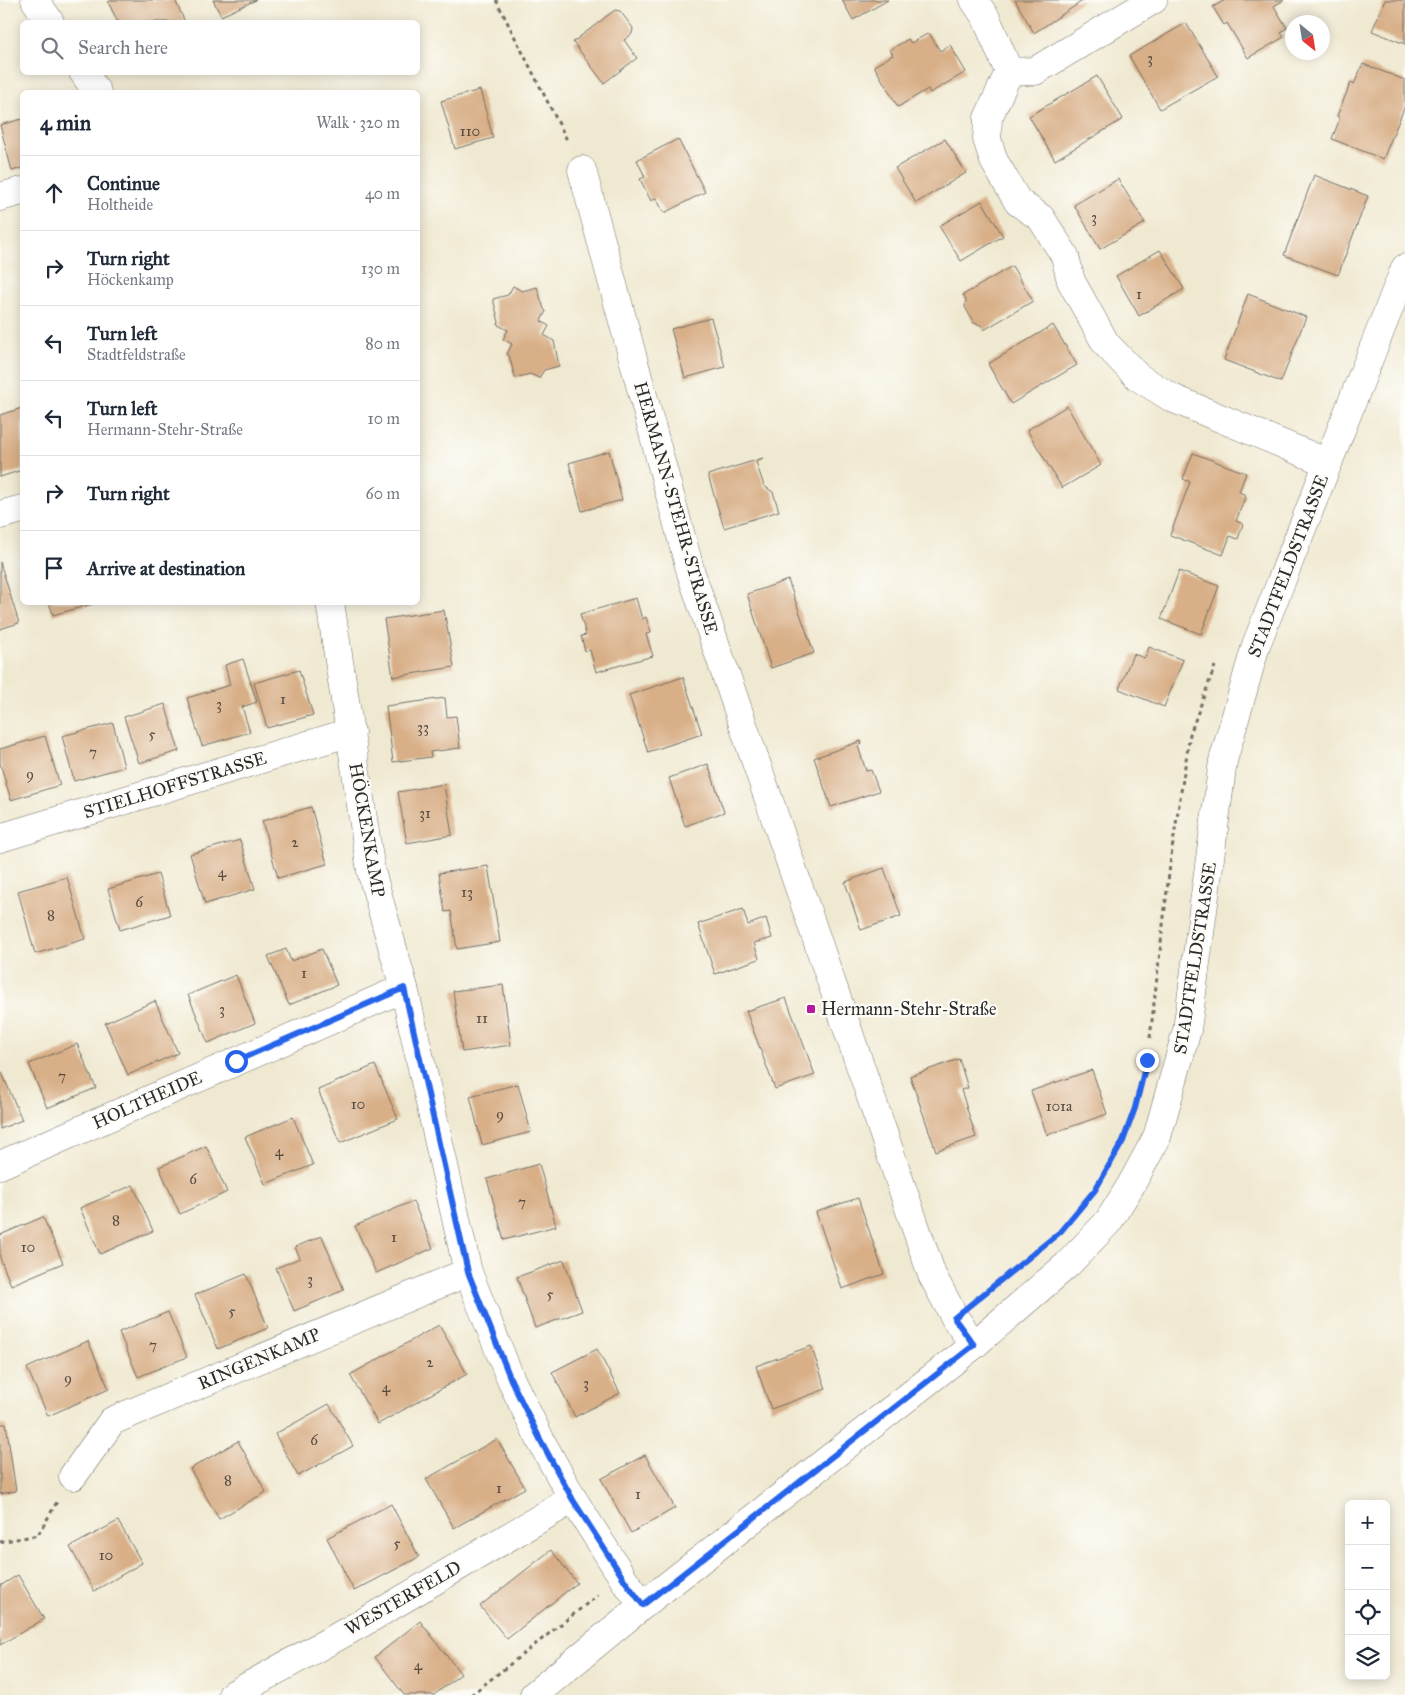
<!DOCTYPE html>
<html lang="en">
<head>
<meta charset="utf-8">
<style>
  :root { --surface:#fff; --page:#f6f6f7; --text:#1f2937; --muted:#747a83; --line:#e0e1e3 }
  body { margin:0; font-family:"IM FELL Great Primer",serif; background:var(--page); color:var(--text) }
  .controls { position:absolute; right:15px; bottom:15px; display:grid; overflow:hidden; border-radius:8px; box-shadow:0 2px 12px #0003 }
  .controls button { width:45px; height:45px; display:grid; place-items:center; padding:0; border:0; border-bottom:1px solid var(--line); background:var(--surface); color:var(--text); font:25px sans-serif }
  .compass { position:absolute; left:1285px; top:15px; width:45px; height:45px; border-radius:50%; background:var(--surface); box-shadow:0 2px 12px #0003; rotate:150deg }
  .stop { position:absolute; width:15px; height:15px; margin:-11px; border:4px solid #2563eb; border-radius:50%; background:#fff }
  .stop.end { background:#2563eb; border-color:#fff; box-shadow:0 1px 5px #0008 }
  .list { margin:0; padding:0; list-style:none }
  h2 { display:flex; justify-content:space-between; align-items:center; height:65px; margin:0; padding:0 20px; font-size:21px }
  h2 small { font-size:16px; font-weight:400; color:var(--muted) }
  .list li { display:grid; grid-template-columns:32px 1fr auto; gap:15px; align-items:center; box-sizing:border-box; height:75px; padding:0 20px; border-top:1px solid var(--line) }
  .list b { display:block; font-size:19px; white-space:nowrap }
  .list p { margin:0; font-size:16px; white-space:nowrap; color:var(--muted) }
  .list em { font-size:16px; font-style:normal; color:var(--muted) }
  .icon { flex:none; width:28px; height:28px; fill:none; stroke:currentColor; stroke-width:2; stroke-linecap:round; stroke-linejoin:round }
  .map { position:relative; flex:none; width:1405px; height:1695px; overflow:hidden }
  .search { position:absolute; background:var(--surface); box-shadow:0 2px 12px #0003; left:20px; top:20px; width:400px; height:55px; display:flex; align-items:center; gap:12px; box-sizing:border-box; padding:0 18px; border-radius:8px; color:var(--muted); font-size:19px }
  .panel { position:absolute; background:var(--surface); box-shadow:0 2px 12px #0003; left:20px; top:90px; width:400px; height:515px; border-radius:8px }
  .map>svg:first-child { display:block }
</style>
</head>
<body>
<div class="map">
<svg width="1405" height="1695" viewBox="0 0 1405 1695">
  <rect width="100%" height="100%" fill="#fdfcf7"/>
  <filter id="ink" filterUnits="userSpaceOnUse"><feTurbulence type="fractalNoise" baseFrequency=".02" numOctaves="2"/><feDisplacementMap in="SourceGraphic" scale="10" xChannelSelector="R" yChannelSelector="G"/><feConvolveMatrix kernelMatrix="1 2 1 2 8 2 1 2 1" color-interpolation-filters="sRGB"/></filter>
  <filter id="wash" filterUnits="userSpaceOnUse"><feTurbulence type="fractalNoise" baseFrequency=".0096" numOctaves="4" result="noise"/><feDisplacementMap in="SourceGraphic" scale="20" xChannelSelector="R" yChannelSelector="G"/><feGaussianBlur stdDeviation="1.12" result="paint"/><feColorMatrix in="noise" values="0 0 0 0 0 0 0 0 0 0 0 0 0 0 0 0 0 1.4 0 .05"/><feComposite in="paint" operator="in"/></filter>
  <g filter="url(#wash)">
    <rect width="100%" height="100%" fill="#f0e9d1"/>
    <g id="blocks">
      <g fill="#d8af87">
        <path d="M113 0H175L185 22H118L108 2Z"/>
        <path d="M213 0H256L221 16Z"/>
        <path d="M842 0H888L853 20Z"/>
        <path d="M1015 0H1084L1034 33Z"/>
        <path d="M1225 0H1284L1274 6 1287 28 1281 32 1284 37 1248 58 1227 23 1224 25 1213 7Z"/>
        <path d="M1385 0H1405V44L1372 31Z"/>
        <path d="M615 10 620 11 633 28 632 34 624 40 637 58 604 83 573 42Z"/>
        <path d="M1186 23 1218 76 1160 109 1129 56Z"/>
        <path d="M929 33 940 51 950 45 966 72 930 93 928 89 898 107 874 66 893 55 890 50 908 39 911 43Z"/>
        <path d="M1363 64 1405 80V106L1383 159 1332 139 1340 118 1337 116 1351 82 1354 84Z"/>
        <path d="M1097 76 1123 119 1055 160 1029 116Z"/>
        <path d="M480 90 493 138 455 149 441 101Z"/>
        <path d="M22 119V168L12 171 0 125Z"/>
        <path d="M678 139 705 192 664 213 656 198 651 201 640 179 645 177 637 160Z"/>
        <path d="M945 139 966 173 916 203 895 168Z"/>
        <path d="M1314 175 1368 196 1338 275 1284 255Z"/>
        <path d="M1118 179 1145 223 1100 249 1074 205Z"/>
        <path d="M982 201 1003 236 961 261 939 226Z"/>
        <path d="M1160 250 1184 289 1139 316 1116 276Z"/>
        <path d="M1012 266 1033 301 984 330 981 325 974 323 965 307 966 300 963 295Z"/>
        <path d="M513 286 522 291 537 287 544 309 546 311 541 321 549 326 544 335 554 341 559 366 544 370 539 378 530 374 515 378 509 355 507 354 512 344 503 339 508 330 498 325 499 322 493 299 508 295Z"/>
        <path d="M1248 294 1306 317 1281 382 1224 360Z"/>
        <path d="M711 318 725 367 685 378 671 329Z"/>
        <path d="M1053 325 1077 365 1011 404 988 364Z"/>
        <path d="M1067 406 1101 465 1062 488 1027 430Z"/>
        <path d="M22 408V470L0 477V415Z"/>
        <path d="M609 451 622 500 582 511 569 463Z"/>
        <path d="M1193 453 1246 473 1239 492 1246 495 1236 521 1243 524 1238 539 1230 536 1223 555 1170 535 1190 482 1183 479Z"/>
        <path d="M763 458 756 462 764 486 773 492 779 511 724 528 708 475Z"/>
        <path d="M0 562 19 623 0 629Z"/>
        <path d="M1179 571 1219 586 1201 634 1161 619Z"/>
        <path d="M788 580 814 653 771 668 747 594Z"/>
        <path d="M636 598 642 619 646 617 651 633 646 634 653 656 596 672 590 650 585 651 581 636 586 635 580 614Z"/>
        <path d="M49 602H96V603L53 615Z"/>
        <path d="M444 610 454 667 393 677 384 619Z"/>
        <path d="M1149 647 1183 660 1164 707 1119 689 1133 654 1145 658Z"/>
        <path d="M243 659 257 702 242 707 250 732 202 746 187 698 230 685 225 665Z"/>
        <path d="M299 670 313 715 267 728 254 683Z"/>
        <path d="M683 677 702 734 648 752 629 695Z"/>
        <path d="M445 698 447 717 456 716 460 748 430 752 431 757 393 762 386 706Z"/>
        <path d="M165 704 179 751 139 763 124 717Z"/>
        <path d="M113 723 124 767 74 781 62 736Z"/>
        <path d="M45 736 60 785 11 800 0 763V749Z"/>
        <path d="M861 741 862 744 858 746 866 771 871 770 879 791 831 807 814 758Z"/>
        <path d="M708 764 724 812 685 826 669 778Z"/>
        <path d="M444 784 452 835 407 843 398 792Z"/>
        <path d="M311 807 327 864 278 878 262 821Z"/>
        <path d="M240 840 255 889 205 904 190 854Z"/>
        <path d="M488 866 500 942 457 949 451 911 445 912 439 873Z"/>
        <path d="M884 868 901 916 861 930 845 882Z"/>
        <path d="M158 874 170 915 120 930 108 889Z"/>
        <path d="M67 877 85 939 35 954 18 891Z"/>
        <path d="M743 909 748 925 766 918 772 938 754 943 759 959 715 974 698 924Z"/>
        <path d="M286 949 291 961 322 949 337 985 289 1005 268 956Z"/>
        <path d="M236 975 255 1023 208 1043 188 995Z"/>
        <path d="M503 985 511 1045 462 1052 453 991Z"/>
        <path d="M786 998 815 1075 775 1089 746 1011Z"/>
        <path d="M155 1001 178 1053 128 1075 105 1023Z"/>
        <path d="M77 1044 96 1088 47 1108 29 1064Z"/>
        <path d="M959 1059 968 1088 961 1090 976 1137 936 1151 910 1076Z"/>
        <path d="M375 1065 398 1119 340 1143 318 1090Z"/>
        <path d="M1092 1070 1107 1114 1047 1135 1031 1091Z"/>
        <path d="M2 1073 22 1120 0 1129V1074Z"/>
        <path d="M518 1084 531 1132 482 1145 470 1096Z"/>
        <path d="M293 1117 313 1165 265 1184 245 1137Z"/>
        <path d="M206 1146 227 1192 180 1214 159 1167Z"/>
        <path d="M539 1164 556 1226 504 1240 487 1179Z"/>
        <path d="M133 1185 153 1231 100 1254 80 1208Z"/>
        <path d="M858 1198 884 1274 842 1289 816 1212Z"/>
        <path d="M413 1201 433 1248 376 1273 355 1226Z"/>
        <path d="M43 1217 63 1263 11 1285 0 1258V1235Z"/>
        <path d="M322 1236 344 1290 294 1311 276 1268 300 1258 295 1247Z"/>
        <path d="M564 1260 582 1311 535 1328 517 1277Z"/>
        <path d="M246 1274 268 1328 218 1349 195 1295Z"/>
        <path d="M168 1312 187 1357 138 1377 119 1332Z"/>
        <path d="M439 1325 467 1374 378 1424 350 1375Z"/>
        <path d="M88 1341 109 1389 48 1416 27 1368Z"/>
        <path d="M811 1346 826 1389 771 1409 756 1366Z"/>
        <path d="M597 1349 620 1393 575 1417 552 1372Z"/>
        <path d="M329 1404 353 1446 298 1476 275 1434Z"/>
        <path d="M0 1424H6L16 1491 0 1494Z"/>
        <path d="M497 1439 525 1488 454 1528 426 1479Z"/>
        <path d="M238 1441 266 1492 219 1519 190 1469Z"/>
        <path d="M645 1455 675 1508 631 1533 601 1479Z"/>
        <path d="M391 1504 419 1557 354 1591 327 1538Z"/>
        <path d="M118 1521 142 1563 94 1591 70 1547Z"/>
        <path d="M551 1550 577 1583 507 1639 480 1606Z"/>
        <path d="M18 1575 44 1619 0 1645V1586Z"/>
        <path d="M420 1621 461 1674 434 1695H404L375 1657Z"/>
      </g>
    </g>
  </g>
  <g filter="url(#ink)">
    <use href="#blocks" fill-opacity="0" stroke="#706e65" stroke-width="1"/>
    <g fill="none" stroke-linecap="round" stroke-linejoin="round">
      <defs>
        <g id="minor">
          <path d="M35 0 50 22"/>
          <path d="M974 0 986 18 1009 72 988 118 987 139 994 161 1018 202 1041 218 1065 256 1071 281 1106 344 1138 377 1172 398 1328 463"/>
          <path d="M83 72 97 92"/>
          <path d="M1009 72 1035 71 1153 0"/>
          <path d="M582 170 691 573 932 1275 955 1318 974 1345"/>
          <path d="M0 197 22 191"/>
          <path d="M0 515 22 509"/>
          <path d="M330 602 371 871 404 988 468 1272 511 1380 542 1443 573 1499 625 1581 643 1605"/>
          <path d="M0 838 351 732"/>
          <path d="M0 1165 404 988"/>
          <path d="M73 1476 112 1421 468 1272"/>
          <path d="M232 1695 371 1618 573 1499"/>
          <path d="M534 1695 643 1605 974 1345 1067 1265 1108 1222 1131 1185 1157 1137 1187 1030 1223 761 1256 645 1405 268"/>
        </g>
      </defs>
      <use href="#minor" stroke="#706e65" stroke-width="29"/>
      <g stroke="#706e65" stroke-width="3" stroke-dasharray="4 4" stroke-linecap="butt">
        <path d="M496 0 568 142"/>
        <path d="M1150 1038 1171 856 1190 734 1215 666"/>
        <path d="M0 1542 38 1535 57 1502"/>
        <path d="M471 1695 598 1595"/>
      </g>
      <use href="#minor" stroke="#fff" stroke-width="28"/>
    </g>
  </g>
  <g fill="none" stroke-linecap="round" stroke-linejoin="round" filter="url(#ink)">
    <path stroke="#2563eb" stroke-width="6" d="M236 1061 404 988 468 1272 511 1380 542 1443 573 1500 625 1581 643 1605 974 1345 954 1318 1060 1232 1095 1190 1123 1141 1135 1108 1147 1060"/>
  </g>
  <rect fill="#b5179e" stroke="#fdfcf7" stroke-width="2" x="806" y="1004" width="10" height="10" rx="2.5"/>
  <g text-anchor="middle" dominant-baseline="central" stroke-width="4.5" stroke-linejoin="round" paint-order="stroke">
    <g font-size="15" fill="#564c42">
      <text x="1150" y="58">3</text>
      <text x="470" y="131">110</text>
      <text x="1094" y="217">3</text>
      <text x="1139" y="294">1</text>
      <text x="283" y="699">1</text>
      <text x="219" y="704">3</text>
      <text x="423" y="727">33</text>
      <text x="152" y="734">5</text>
      <text x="93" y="752">7</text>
      <text x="30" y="774">9</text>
      <text x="425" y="813">31</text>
      <text x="295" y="842">2</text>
      <text x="222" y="872">4</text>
      <text x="467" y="892">13</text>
      <text x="139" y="902">6</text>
      <text x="51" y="915">8</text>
      <text x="304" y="973">1</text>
      <text x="222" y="1009">3</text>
      <text x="482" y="1018">11</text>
      <text x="62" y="1076">7</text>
      <text x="358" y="1104">10</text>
      <text x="1059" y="1106">101a</text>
      <text x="500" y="1114">9</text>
      <text x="279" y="1151">4</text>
      <text x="193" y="1179">6</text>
      <text x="522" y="1202">7</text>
      <text x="116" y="1220">8</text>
      <text x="394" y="1237">1</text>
      <text x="28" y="1247">10</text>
      <text x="310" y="1279">3</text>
      <text x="550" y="1294">5</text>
      <text x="232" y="1311">5</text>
      <text x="153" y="1345">7</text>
      <text x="430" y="1362">2</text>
      <text x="68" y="1378">9</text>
      <text x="586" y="1383">3</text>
      <text x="386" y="1387">4</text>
      <text x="314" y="1440">6</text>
      <text x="228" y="1480">8</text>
      <text x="499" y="1488">1</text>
      <text x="638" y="1494">1</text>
      <text x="397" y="1543">5</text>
      <text x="106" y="1555">10</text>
      <text x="418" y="1665">4</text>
    </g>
    <g font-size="18" fill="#2b2b2b" stroke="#fdfcf7">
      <text transform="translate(676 508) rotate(74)">HERMANN-STEHR-STRASSE</text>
      <text transform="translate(1288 566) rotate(-69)">STADTFELDSTRASSE</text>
      <text transform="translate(175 785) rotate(-17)">STIELHOFFSTRASSE</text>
      <text transform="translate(367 830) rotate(80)">HÖCKENKAMP</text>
      <text transform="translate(1195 958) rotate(-81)">STADTFELDSTRASSE</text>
      <text transform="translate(147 1100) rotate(-24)">HOLTHEIDE</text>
      <text transform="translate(259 1359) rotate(-23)">RINGENKAMP</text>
      <text transform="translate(403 1598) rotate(-30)">WESTERFELD</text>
    </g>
    <g font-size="18" fill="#2b2b2b" stroke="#fdfcf7" text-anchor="start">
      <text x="821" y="1009">Hermann-Stehr-Straße</text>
    </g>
  </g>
</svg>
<div class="controls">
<button>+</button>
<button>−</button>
<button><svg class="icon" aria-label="locate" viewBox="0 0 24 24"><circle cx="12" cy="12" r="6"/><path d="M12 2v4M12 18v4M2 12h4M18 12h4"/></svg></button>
<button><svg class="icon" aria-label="layers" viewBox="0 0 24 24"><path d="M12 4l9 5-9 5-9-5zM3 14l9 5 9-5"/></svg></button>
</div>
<svg class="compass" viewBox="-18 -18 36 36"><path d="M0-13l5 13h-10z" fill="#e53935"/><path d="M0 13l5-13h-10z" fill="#747a83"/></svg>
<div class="stop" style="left:236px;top:1061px"></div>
<div class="stop end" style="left:1147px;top:1060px"></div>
<div class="search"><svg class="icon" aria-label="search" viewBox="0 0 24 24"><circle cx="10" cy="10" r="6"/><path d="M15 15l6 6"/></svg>Search here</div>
<section class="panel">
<h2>4 min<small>Walk · 320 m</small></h2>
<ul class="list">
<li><svg class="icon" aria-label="ahead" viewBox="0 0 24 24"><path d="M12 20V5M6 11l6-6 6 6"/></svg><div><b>Continue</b><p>Holtheide</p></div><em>40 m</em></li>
<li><svg class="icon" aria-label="right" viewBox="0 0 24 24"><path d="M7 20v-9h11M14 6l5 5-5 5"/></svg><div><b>Turn right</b><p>Höckenkamp</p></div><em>130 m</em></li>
<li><svg class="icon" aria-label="left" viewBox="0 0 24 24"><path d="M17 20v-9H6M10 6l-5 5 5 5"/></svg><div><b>Turn left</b><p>Stadtfeldstraße</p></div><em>80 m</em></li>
<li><svg class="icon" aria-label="left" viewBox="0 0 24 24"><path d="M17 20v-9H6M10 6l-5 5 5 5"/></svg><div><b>Turn left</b><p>Hermann-Stehr-Straße</p></div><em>10 m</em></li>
<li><svg class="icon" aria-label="right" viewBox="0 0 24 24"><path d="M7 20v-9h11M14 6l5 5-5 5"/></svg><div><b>Turn right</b></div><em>60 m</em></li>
<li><svg class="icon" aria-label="arrive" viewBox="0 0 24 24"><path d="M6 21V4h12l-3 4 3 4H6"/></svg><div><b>Arrive at destination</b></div></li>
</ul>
</section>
</div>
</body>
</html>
